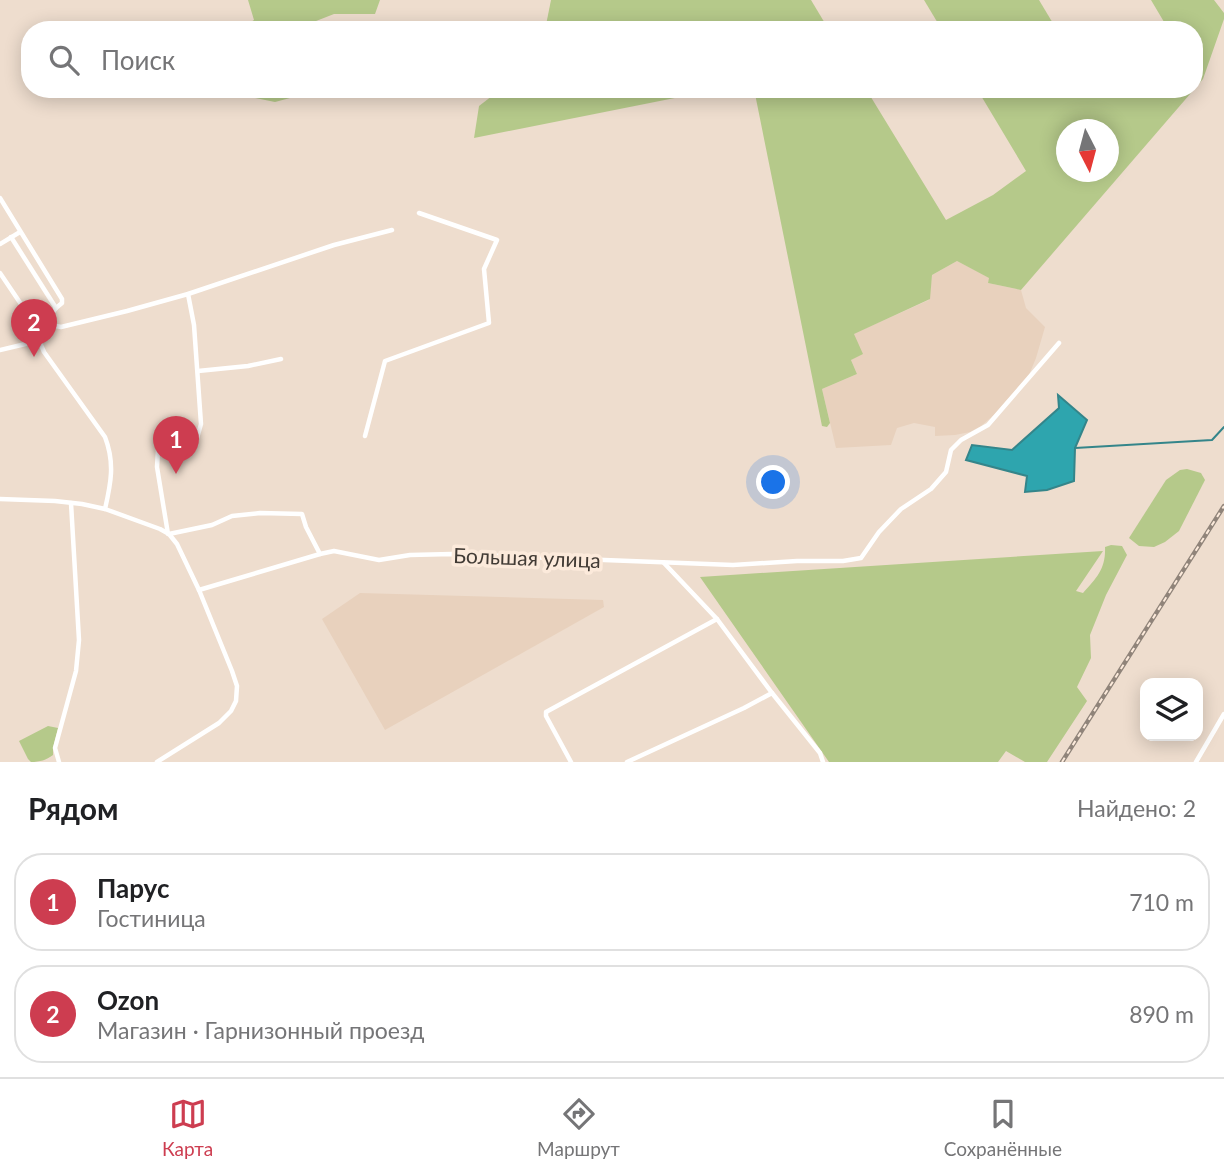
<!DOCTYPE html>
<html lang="ru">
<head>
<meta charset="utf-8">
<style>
  :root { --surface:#fff; --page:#f2f2f2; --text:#202124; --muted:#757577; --line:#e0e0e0; --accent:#cd3d50 }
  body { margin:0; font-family:Lato,sans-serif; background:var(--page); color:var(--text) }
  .controls { position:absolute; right:21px; bottom:21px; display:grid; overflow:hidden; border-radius:14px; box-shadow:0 4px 18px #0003 }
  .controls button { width:63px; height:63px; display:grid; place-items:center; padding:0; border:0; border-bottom:2px solid var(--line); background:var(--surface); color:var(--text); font:35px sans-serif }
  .compass { position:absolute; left:1056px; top:119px; width:63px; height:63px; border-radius:50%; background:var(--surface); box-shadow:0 4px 18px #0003; rotate:174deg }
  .you { position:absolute; left:774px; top:483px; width:24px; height:24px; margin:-18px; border:5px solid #fff; border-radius:50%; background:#1a73e8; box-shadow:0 0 0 10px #1a73e833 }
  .badge { display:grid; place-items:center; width:46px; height:46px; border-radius:50%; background:var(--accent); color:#fff; font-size:23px; font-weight:700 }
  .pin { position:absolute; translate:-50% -58px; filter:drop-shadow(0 2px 4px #0008) }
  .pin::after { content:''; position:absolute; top:37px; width:24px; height:21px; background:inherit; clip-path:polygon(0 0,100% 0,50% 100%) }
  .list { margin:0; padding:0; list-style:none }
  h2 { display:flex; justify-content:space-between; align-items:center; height:91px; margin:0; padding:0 28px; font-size:30px }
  h2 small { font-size:23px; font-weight:400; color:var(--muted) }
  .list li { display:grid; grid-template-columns:46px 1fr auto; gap:21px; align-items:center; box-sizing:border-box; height:98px; margin:0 14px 14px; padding:0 14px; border:2px solid var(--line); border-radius:28px }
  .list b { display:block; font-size:26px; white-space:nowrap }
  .list p { margin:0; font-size:23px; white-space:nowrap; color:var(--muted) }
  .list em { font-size:23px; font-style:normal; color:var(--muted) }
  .icon { flex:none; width:38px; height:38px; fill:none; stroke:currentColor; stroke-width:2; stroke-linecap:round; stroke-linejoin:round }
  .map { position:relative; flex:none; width:1224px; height:762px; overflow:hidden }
  .search { position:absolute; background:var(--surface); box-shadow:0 4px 18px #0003; left:21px; right:21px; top:21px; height:77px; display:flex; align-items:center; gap:18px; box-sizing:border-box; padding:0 24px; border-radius:28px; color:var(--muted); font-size:26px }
  .sheet { height:315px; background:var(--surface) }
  nav { display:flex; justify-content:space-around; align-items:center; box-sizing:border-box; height:98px; border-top:2px solid var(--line); background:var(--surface); font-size:19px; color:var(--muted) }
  nav a { display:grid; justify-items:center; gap:4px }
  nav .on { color:var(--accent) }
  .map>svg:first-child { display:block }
</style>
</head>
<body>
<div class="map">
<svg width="1224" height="762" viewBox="0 0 1224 762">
  <rect width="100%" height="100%" fill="#eeddce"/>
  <g fill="#e8d1bd">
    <path d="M957 261 990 278 988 283 1021 290 1026 308 1045 327 1036 358 1029 375 994 415 981 426 970 432 955 435 935 436V427L914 423 897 428 891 445 836 448 822 389 857 374 851 360 862 353 853 334 929 300 932 275Z"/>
    <path d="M360 593 603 600 604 607 385 730 322 619Z"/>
  </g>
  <g fill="#b5c98a" fill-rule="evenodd">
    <path d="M248 0H380L375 14H334L293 30H243V27L254 20Z"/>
    <path d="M551 0H811L829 30H545Z"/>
    <path d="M924 0H1039L1057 30H942Z"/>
    <path d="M1151 0H1214L1224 13V19L1203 79 1021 290 988 283 989 278 957 261 932 275 930 299 854 334 863 354 851 360 857 374 822 389 830 423 827 427 822 426 754 89H866L946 220 993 195 1026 171 977 89H1194V30H1164L1167 27ZM1066 130H1108V172H1066Z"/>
    <path d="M247 89H304L305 94 275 102 245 96Z"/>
    <path d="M501 89H720L474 138 479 106Z"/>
    <path d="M1187 469 1201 473 1205 480 1179 531 1165 542 1154 547 1139 546 1129 538 1166 480 1180 470Z"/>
    <path d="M1111 545 1122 546 1127 555 1106 595 1090 635 1091 658 1077 687 1087 701 1047 762H1025L1006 751 998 762H829L700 577 1103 551 1076 591 1083 593C1097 578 1106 568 1105 547Z"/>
    <path d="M48 726 58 728 53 748V755C46 760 40 762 31 762L28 759 19 741Z"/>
  </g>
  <path fill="#2ea5ae" stroke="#34858a" stroke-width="2" d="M1058 395 1087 420 1075 448 1074 481 1047 490 1025 492 1027 476 966 460 972 445 1012 450 1059 408Z"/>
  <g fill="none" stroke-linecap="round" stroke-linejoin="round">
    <path stroke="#34858a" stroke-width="2" d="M1075 448 1212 440 1224 427"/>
    <g stroke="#fff" stroke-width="4.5">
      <path d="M0 198 62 299V303L56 308 44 323"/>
      <path d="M11 237 56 308"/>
      <path d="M0 244 20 232"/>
      <path d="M0 273 27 313 44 352 105 437C115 463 111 483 105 509"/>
      <path d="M31 321 61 327 127 311 188 294 334 245 392 230"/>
      <path d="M0 350 38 341"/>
      <path d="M198 371 248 366 281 359"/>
      <path d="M365 436 385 361 489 323 484 269 497 240 419 213"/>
      <path d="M0 499 55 501 82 504 105 509 160 529 169 534 177 544 199 590 232 671 237 686 236 701 231 711 219 723 157 762"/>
      <path d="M168 534 157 467 158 450 194 449 201 424 194 325 188 294"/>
      <path d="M169 534 212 525 232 516 260 513 302 514 306 527 320 554"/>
      <path d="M664 563 717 619 772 693 820 753 823 762"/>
      <path d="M199 590 320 554 334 551 379 560 410 555 452 554 733 565 797 561H843L861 558 879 532 901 509 931 489 946 472 951 450 961 440 988 425 1059 343"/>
      <path d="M59 762 55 748 76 671 79 640 71 503"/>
      <path d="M571 762 546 716V712L717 619"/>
      <path d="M627 762 744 708 772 693"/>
      <path d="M1196 762 1224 714"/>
    </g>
    <defs>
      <path id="rail" d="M1062 762 1224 506"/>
    </defs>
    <use href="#rail" stroke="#90847a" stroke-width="4.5"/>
    <use href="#rail" stroke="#fceadb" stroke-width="2" stroke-dasharray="5" stroke-linecap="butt"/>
  </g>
  <g text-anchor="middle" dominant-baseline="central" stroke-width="7" stroke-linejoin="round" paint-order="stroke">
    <g font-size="21" fill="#423b35" stroke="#fceadb">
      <text transform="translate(527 557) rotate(2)">Большая улица</text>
    </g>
  </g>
</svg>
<div class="controls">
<button><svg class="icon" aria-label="layers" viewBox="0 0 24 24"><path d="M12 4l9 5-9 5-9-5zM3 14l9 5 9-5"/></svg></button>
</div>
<svg class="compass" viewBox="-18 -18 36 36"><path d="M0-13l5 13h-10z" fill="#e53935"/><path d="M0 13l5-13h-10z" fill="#757577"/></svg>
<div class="you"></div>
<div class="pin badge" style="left:176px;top:474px">1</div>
<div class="pin badge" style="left:34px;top:357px">2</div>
<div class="search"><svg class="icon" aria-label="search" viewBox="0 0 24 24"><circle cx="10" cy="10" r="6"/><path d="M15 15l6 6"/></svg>Поиск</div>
</div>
<section class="sheet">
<h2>Рядом<small>Найдено: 2</small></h2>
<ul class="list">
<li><span class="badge">1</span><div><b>Парус</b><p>Гостиница</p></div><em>710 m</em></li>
<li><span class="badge">2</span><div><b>Ozon</b><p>Магазин · Гарнизонный проезд</p></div><em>890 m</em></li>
</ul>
</section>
<nav>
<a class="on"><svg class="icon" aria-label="map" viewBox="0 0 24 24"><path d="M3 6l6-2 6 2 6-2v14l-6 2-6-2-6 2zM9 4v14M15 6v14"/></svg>Карта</a>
<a><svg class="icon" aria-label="directions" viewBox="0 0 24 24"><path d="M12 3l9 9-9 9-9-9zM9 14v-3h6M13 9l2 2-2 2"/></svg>Маршрут</a>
<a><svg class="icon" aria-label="saved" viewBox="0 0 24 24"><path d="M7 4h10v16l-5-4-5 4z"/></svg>Сохранённые</a>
</nav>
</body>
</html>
